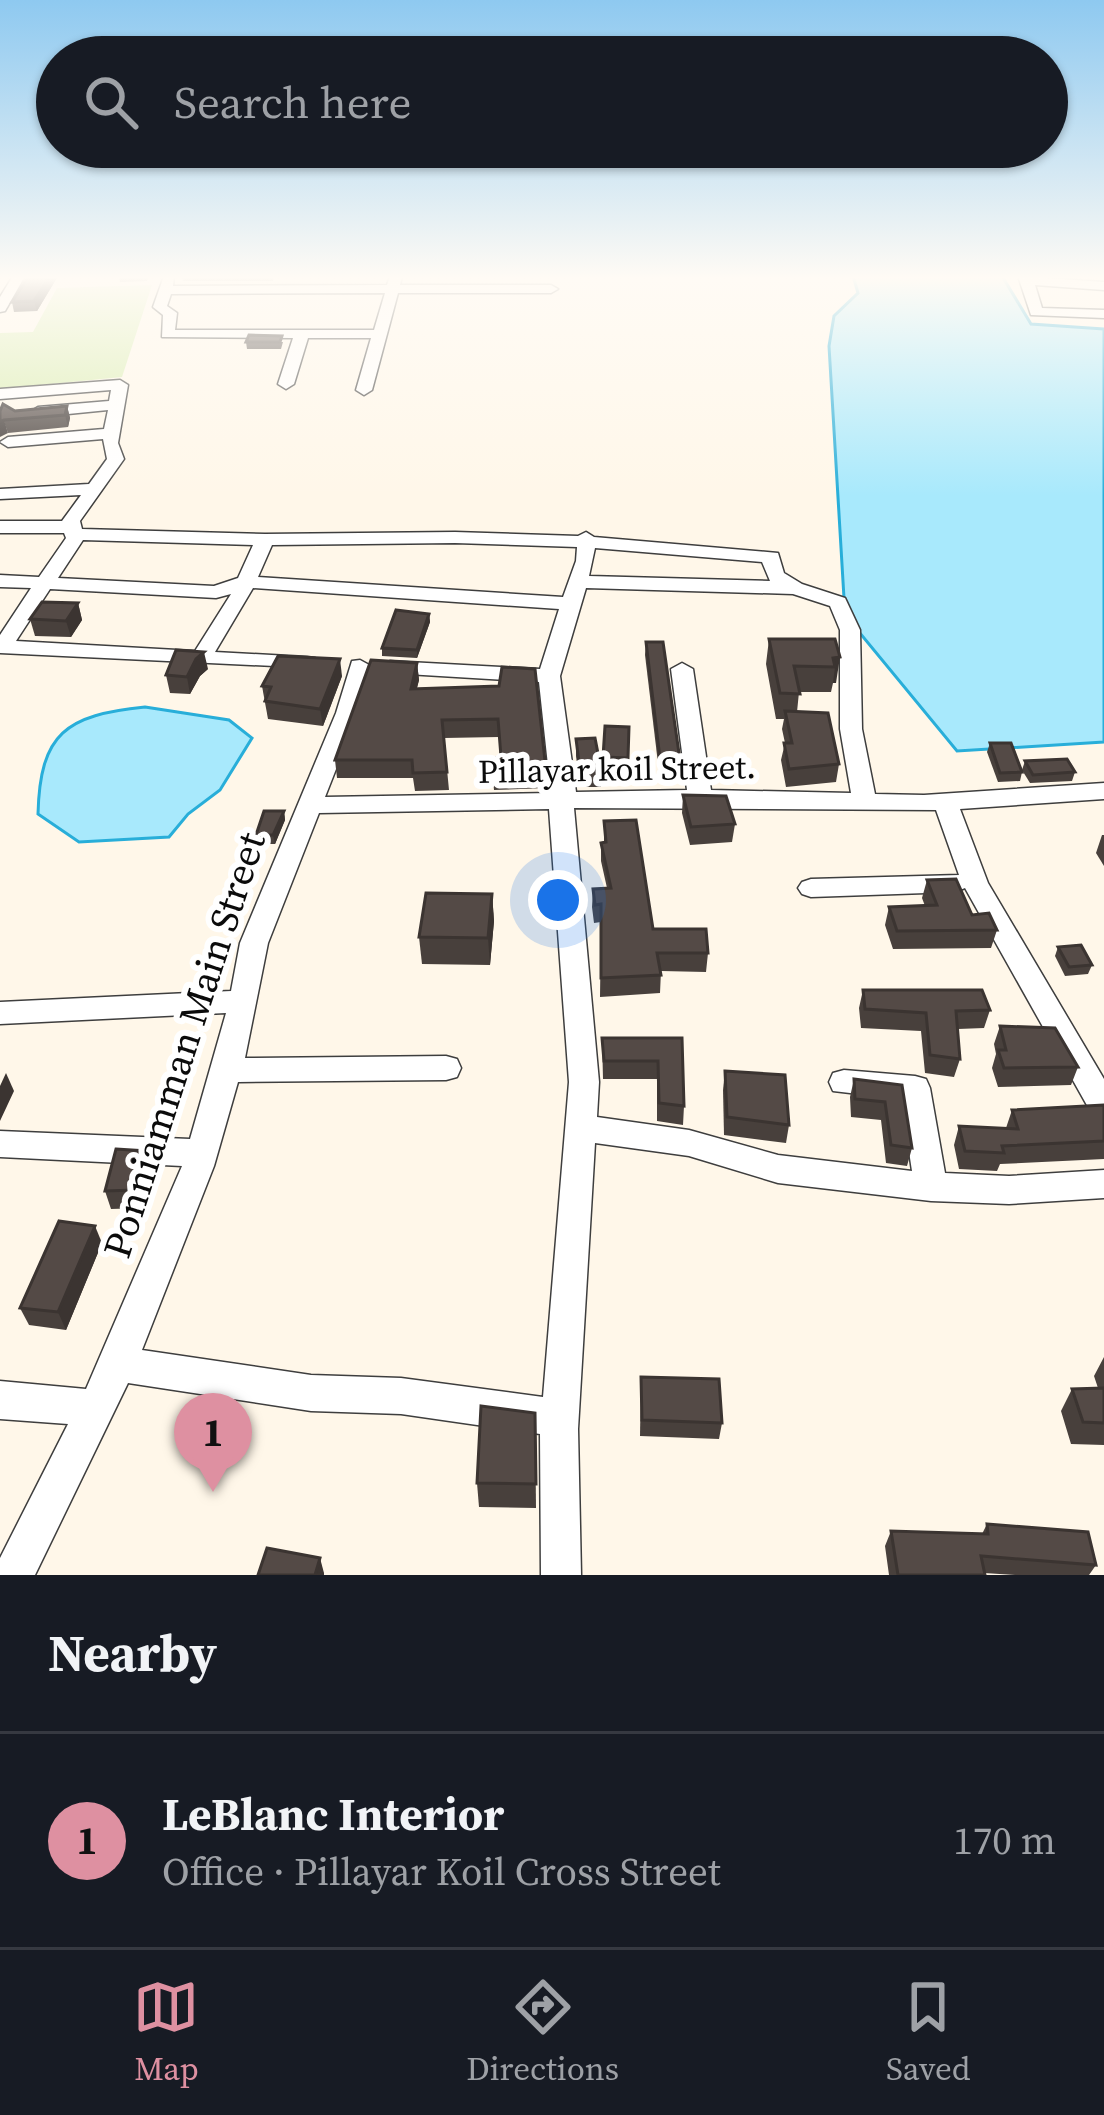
<!DOCTYPE html>
<html lang="en">
<head>
<meta charset="utf-8">
<style>
  :root { --surface:#171b24; --page:#242831; --text:#f1f3f6; --muted:#9ea1a6; --line:#363941; --accent:#de90a1 }
  body { margin:0; font-family:"Source Serif 4",serif; background:var(--page); color:var(--text) }
  .you { position:absolute; left:558px; top:900px; width:42px; height:42px; margin:-30px; border:9px solid #fff; border-radius:50%; background:#1a73e8; box-shadow:0 0 0 18px #1a73e833 }
  .badge { display:grid; place-items:center; width:78px; height:78px; border-radius:50%; background:var(--accent); color:#111; font-size:39px; font-weight:700 }
  .pin { position:absolute; translate:-50% -99px; filter:drop-shadow(0 3px 6px #0008) }
  .pin::after { content:''; position:absolute; top:63px; width:42px; height:36px; background:inherit; clip-path:polygon(0 0,100% 0,50% 100%) }
  .list { margin:0; padding:0; list-style:none }
  h2 { display:flex; justify-content:space-between; align-items:center; height:156px; margin:0; padding:0 48px; font-size:51px }
  h2 small { font-size:39px; font-weight:400; color:var(--muted) }
  .list li { display:grid; grid-template-columns:78px 1fr auto; gap:36px; align-items:center; box-sizing:border-box; height:216px; padding:0 48px; border-top:3px solid var(--line) }
  .list b { display:block; font-size:45px; white-space:nowrap }
  .list p { margin:0; font-size:39px; white-space:nowrap; color:var(--muted) }
  .list em { font-size:39px; font-style:normal; color:var(--muted) }
  .icon { flex:none; width:66px; height:66px; fill:none; stroke:currentColor; stroke-width:2; stroke-linecap:round; stroke-linejoin:round }
  .map { position:relative; flex:none; width:1104px; height:1575px; overflow:hidden }
  .search { position:absolute; background:var(--surface); box-shadow:0 3px 9px #0004; left:36px; right:36px; top:36px; height:132px; display:flex; align-items:center; gap:30px; box-sizing:border-box; padding:0 42px; border-radius:66px; color:var(--muted); font-size:45px }
  .sheet { height:372px; background:var(--surface) }
  nav { display:flex; justify-content:space-around; align-items:center; box-sizing:border-box; height:168px; border-top:3px solid var(--line); background:var(--surface); font-size:33px; color:var(--muted) }
  nav a { display:grid; justify-items:center; gap:6px }
  nav .on { color:var(--accent) }
  .map>svg:first-child { display:block }
</style>
</head>
<body>
<div class="map">
<svg width="1104" height="1575" viewBox="0 0 1104 1575">
  <rect width="100%" height="100%" fill="#fff7e9"/>
  <path fill="#d8edaf" d="M152 285 122 377 0 389V333L33 332 57 288Z"/>
  <g fill="#a8e9fc" stroke="#28aed9" stroke-width="3">
    <path d="M853 276H1002L1031 324 1104 329V742L957 751 845 615 829 346 834 316 858 293Z"/>
    <path d="M145 707 229 720 252 738 220 790 188 814 169 837 79 842 38 814C40 733 66 715 145 707Z"/>
  </g>
  <g fill="none" stroke-linecap="round" stroke-linejoin="round">
    <defs>
      <g id="minor">
        <path d="M13 276H25L5 311 0 312V297Z"/>
        <path d="M164 276H174L173 286 387 285 390 276H402L400 285H551L558 289 551 293H398L372 390 364 395 356 390 371 338H308L294 384 286 389 278 384 293 338 162 337 163 315 153 307ZM385 293 374 330H175L177 313 167 306 171 294Z"/>
        <path d="M1018 276 1104 282V290L1035 285 1042 308 1104 310V318L1031 315Z"/>
        <path d="M120 380 128 385 118 443 124 459 80 521 82 529 265 534 455 532 578 536 586 532 594 537 778 553 784 573 802 584 845 598 860 630 862 729 875 794 924 795 1104 783V799L960 809 988 883 1104 1079V1120L1093 1116 965 888 955 892 811 897 802 894 798 888 802 882 811 879 959 875 936 810 574 808 599 1082 597 1117 689 1130 778 1155 912 1171 901 1099 833 1091 829 1082 833 1073 844 1070 915 1076 926 1079 930 1088 945 1173 1009 1176 1104 1170V1198L1009 1204 931 1201 778 1183 689 1156 595 1143 578 1429 581 1575H541L540 1434 401 1414 311 1411 128 1383 35 1575H0V1558L68 1424 0 1419V1381L86 1389 182 1166 0 1157V1131L190 1139 226 1013 0 1024V1002L231 991 240 943 336 713 352 661 360 660 371 666 358 713 325 797 551 793 539 682 390 673 379 667 390 661 540 669 559 609 253 588 215 652 307 657 315 658 318 663 315 668 0 653V635L31 588 0 587V575L39 577 66 538 64 533H0V521H62L81 495 0 499V489L89 484 107 459 103 439 8 447 0 442 8 437 104 429 108 410 38 417 30 412 38 407 109 401 111 390 0 399V389ZM83 540 253 545 238 578 214 586 58 578ZM455 543 577 547 576 561 563 597 258 577 272 545ZM595 548 762 562 770 581 589 576ZM586 588 793 594 830 606 840 630V729L851 793 711 790 693 669 682 663 671 669 687 790 576 792 560 676ZM50 589 216 598 231 594 195 651 16 641ZM549 809 569 1082 543 1397 401 1378 311 1375 142 1350 214 1166 238 1082 446 1080 457 1077 461 1068 457 1059 446 1056 245 1058 268 943 319 813Z"/>
      </g>
    </defs>
    <use href="#minor" stroke="#3e3e3e" stroke-width="3"/>
    <use href="#minor" fill="#fff" fill-rule="evenodd"/>
  </g>
  <g fill="#48403c">
    <path d="M29 276H58L37 311 14 312 12 302Z"/>
    <path d="M119 276H149L147 281 120 282Z"/>
    <path d="M182 276H274L273 281H183Z"/>
    <path d="M246 342H283L281 349H247Z"/>
    <path d="M67 406 70 418 68 427 8 433 0 411Z"/>
    <path d="M78 603 82 620 71 637 35 636 30 619Z"/>
    <path d="M429 614 430 622 417 658 382 656V648Z"/>
    <path d="M769 639H835L836 683H833L831 692H799L797 712 839 764 836 782 786 787 781 760 785 743 782 729 784 719H776L766 664Z"/>
    <path d="M646 642 681 767 680 780H660L645 655Z"/>
    <path d="M417 663 419 680 417 688 499 686 546 770V788L494 790 491 758 500 757 499 737 444 738 449 790 415 791 413 778H337L335 760Z"/>
    <path d="M208 669 200 676 190 694 170 693 166 675Z"/>
    <path d="M342 676 323 726 268 719 262 686Z"/>
    <path d="M605 726 629 727 628 767 603 766Z"/>
    <path d="M576 739 601 769V787H580L576 756Z"/>
    <path d="M990 743 1022 772 1020 781 998 782 987 752Z"/>
    <path d="M1025 761 1075 772 1072 781 1030 783 1022 770Z"/>
    <path d="M683 795 735 824 732 842 690 845 682 813Z"/>
    <path d="M284 811 285 820 275 844H258L256 835Z"/>
    <path d="M604 821 653 929 708 953 706 972 661 971 660 993 600 997 601 922 594 923 592 907 593 889 607 888 601 861V843L604 842Z"/>
    <path d="M1102 835H1104V866L1096 853Z"/>
    <path d="M927 880 972 915 997 930 991 948 893 949 885 925 889 907 925 906 922 898Z"/>
    <path d="M492 894 494 921 490 965 422 964 419 937Z"/>
    <path d="M1058 947 1092 965 1088 974 1065 976 1055 956Z"/>
    <path d="M863 990 990 1010 984 1028 958 1029 960 1059 954 1077 925 1073 921 1031 861 1028 859 1008Z"/>
    <path d="M1000 1026 1078 1067 1071 1085 998 1087 992 1068 996 1054 994 1044Z"/>
    <path d="M602 1038H682L684 1106 683 1125 657 1121V1079H603Z"/>
    <path d="M725 1071 789 1125 786 1143 724 1135 723 1090Z"/>
    <path d="M854 1079 902 1085 912 1148 907 1166 886 1163 881 1120 851 1117 850 1097Z"/>
    <path d="M1104 1105V1159L1000 1164 997 1171 959 1169 954 1145 959 1126 1006 1128 1012 1110Z"/>
    <path d="M152 1169 143 1208 111 1209 105 1191Z"/>
    <path d="M102 1243 66 1330 29 1325 20 1308Z"/>
    <path d="M1104 1357V1445L1071 1444 1061 1411 1072 1389 1098 1388 1094 1376Z"/>
    <path d="M641 1377 722 1423 719 1439 640 1436Z"/>
    <path d="M535 1413 536 1508 479 1507 477 1483Z"/>
    <path d="M987 1524 1096 1565 1089 1575H1015L984 1573 985 1575H889L885 1546 891 1531 982 1534Z"/>
  </g>
  <g fill="#3b3431">
    <path d="M50 276H58L37 311 34 301Z"/>
    <path d="M67 406 70 418 68 427 65 415Z"/>
    <path d="M4 420 8 433 0 437V422Z"/>
    <path d="M78 603 82 620 71 637 66 621Z"/>
    <path d="M429 614 430 622 417 658V650Z"/>
    <path d="M204 652 208 669 200 676 190 694 187 677 196 659Z"/>
    <path d="M840 657 836 683H833L835 667 833 658Z"/>
    <path d="M340 659 342 676 323 726 320 709Z"/>
    <path d="M417 663 419 680 412 706 411 689Z"/>
    <path d="M284 811 285 820 275 844 273 835Z"/>
    <path d="M492 894 494 921 490 965 488 938Z"/>
    <path d="M6 1073 14 1091 0 1121V1086Z"/>
    <path d="M146 1151 152 1169 143 1208 136 1190Z"/>
    <path d="M95 1226 102 1243 66 1330 58 1312Z"/>
    <path d="M320 1558 324 1573V1575H315Z"/>
  </g>
  <g fill="#544a46" stroke="#3b3431" stroke-width="3">
    <path d="M29 276H50L34 301 12 302Z"/>
    <path d="M249 335 282 336 280 342H246Z"/>
    <path d="M3 404 15 411 67 406 65 415 4 420 0 422V411Z"/>
    <path d="M42 602 78 603 66 621 30 619Z"/>
    <path d="M396 610 429 614 417 650 382 648Z"/>
    <path d="M769 639H835L840 657 833 658 835 667 794 666 800 694 780 693Z"/>
    <path d="M646 642H663L681 767H661Z"/>
    <path d="M176 650 204 652 196 659 187 677 166 675Z"/>
    <path d="M278 656 340 659 320 709 265 701 271 687 262 686Z"/>
    <path d="M371 660 417 663 411 689 499 686 502 667 535 669 546 770 494 771 491 758 501 757 498 719 442 720 447 772 413 773 412 760H335Z"/>
    <path d="M785 711 828 713 839 764 789 769 784 743H792Z"/>
    <path d="M605 726 629 727 628 758 603 757Z"/>
    <path d="M595 738 601 769 580 770 576 739Z"/>
    <path d="M990 743H1011L1022 772 1000 773Z"/>
    <path d="M1067 759 1075 772 1033 775 1025 761Z"/>
    <path d="M683 795 726 796 735 824 691 827Z"/>
    <path d="M264 811H284L273 835H256Z"/>
    <path d="M636 820 653 929H706L708 953H657L661 975 601 978V904L595 905 593 889 611 888 601 843 606 842 604 821Z"/>
    <path d="M956 879 972 915 989 913 997 930 897 931 889 907 937 905 927 880Z"/>
    <path d="M426 893 492 894 488 938 419 937Z"/>
    <path d="M1081 945 1092 965 1069 967 1058 947Z"/>
    <path d="M863 990H982L990 1010 956 1011 960 1059 930 1055 926 1013 865 1009Z"/>
    <path d="M1000 1026 1055 1028 1078 1067 1004 1068 998 1050H1006Z"/>
    <path d="M602 1038H682L684 1106 659 1103 658 1061H604Z"/>
    <path d="M725 1071 785 1075 789 1125 727 1117Z"/>
    <path d="M854 1079 902 1085 912 1148 891 1145 885 1102 855 1099Z"/>
    <path d="M1104 1105V1141L1002 1146 1004 1153 965 1151 959 1126 1018 1129 1012 1110Z"/>
    <path d="M116 1149 146 1151 136 1190 105 1191Z"/>
    <path d="M59 1221 95 1226 58 1312 20 1308Z"/>
    <path d="M641 1377 719 1379 722 1423 642 1420Z"/>
    <path d="M1104 1388V1423L1083 1422 1072 1389Z"/>
    <path d="M481 1406 535 1413 536 1484 477 1483Z"/>
    <path d="M987 1524 1088 1532 1096 1565 981 1556 985 1575H898L891 1531 988 1534Z"/>
    <path d="M267 1548 320 1558 315 1575H258Z"/>
  </g>
  <linearGradient id="sky" x2="0" y2="1"><stop stop-color="#8ec9f0"/><stop offset="0.56" stop-color="#fffbf5"/><stop offset="1" stop-color="#fffbf5" stop-opacity="0"/></linearGradient>
  <rect width="1104" height="496" fill="url(#sky)"/>
  <g text-anchor="middle" dominant-baseline="central" stroke-width="12" stroke-linejoin="round" paint-order="stroke">
    <g font-size="33" fill="#0b0b0b" stroke="#fff">
      <text transform="translate(617 769) rotate(-1)">Pillayar koil Street.</text>
    </g>
    <g font-size="39" fill="#0b0b0b" stroke="#fff">
      <text transform="translate(184 1045) rotate(-72)">Ponniamman Main Street</text>
    </g>
  </g>
</svg>
<div class="you"></div>
<div class="pin badge" style="left:213px;top:1492px">1</div>
<div class="search"><svg class="icon" aria-label="search" viewBox="0 0 24 24"><circle cx="10" cy="10" r="6"/><path d="M15 15l6 6"/></svg>Search here</div>
</div>
<section class="sheet">
<h2>Nearby<small></small></h2>
<ul class="list">
<li><span class="badge">1</span><div><b>LeBlanc Interior</b><p>Office · Pillayar Koil Cross Street</p></div><em>170 m</em></li>
</ul>
</section>
<nav>
<a class="on"><svg class="icon" aria-label="map" viewBox="0 0 24 24"><path d="M3 6l6-2 6 2 6-2v14l-6 2-6-2-6 2zM9 4v14M15 6v14"/></svg>Map</a>
<a><svg class="icon" aria-label="directions" viewBox="0 0 24 24"><path d="M12 3l9 9-9 9-9-9zM9 14v-3h6M13 9l2 2-2 2"/></svg>Directions</a>
<a><svg class="icon" aria-label="saved" viewBox="0 0 24 24"><path d="M7 4h10v16l-5-4-5 4z"/></svg>Saved</a>
</nav>
</body>
</html>
